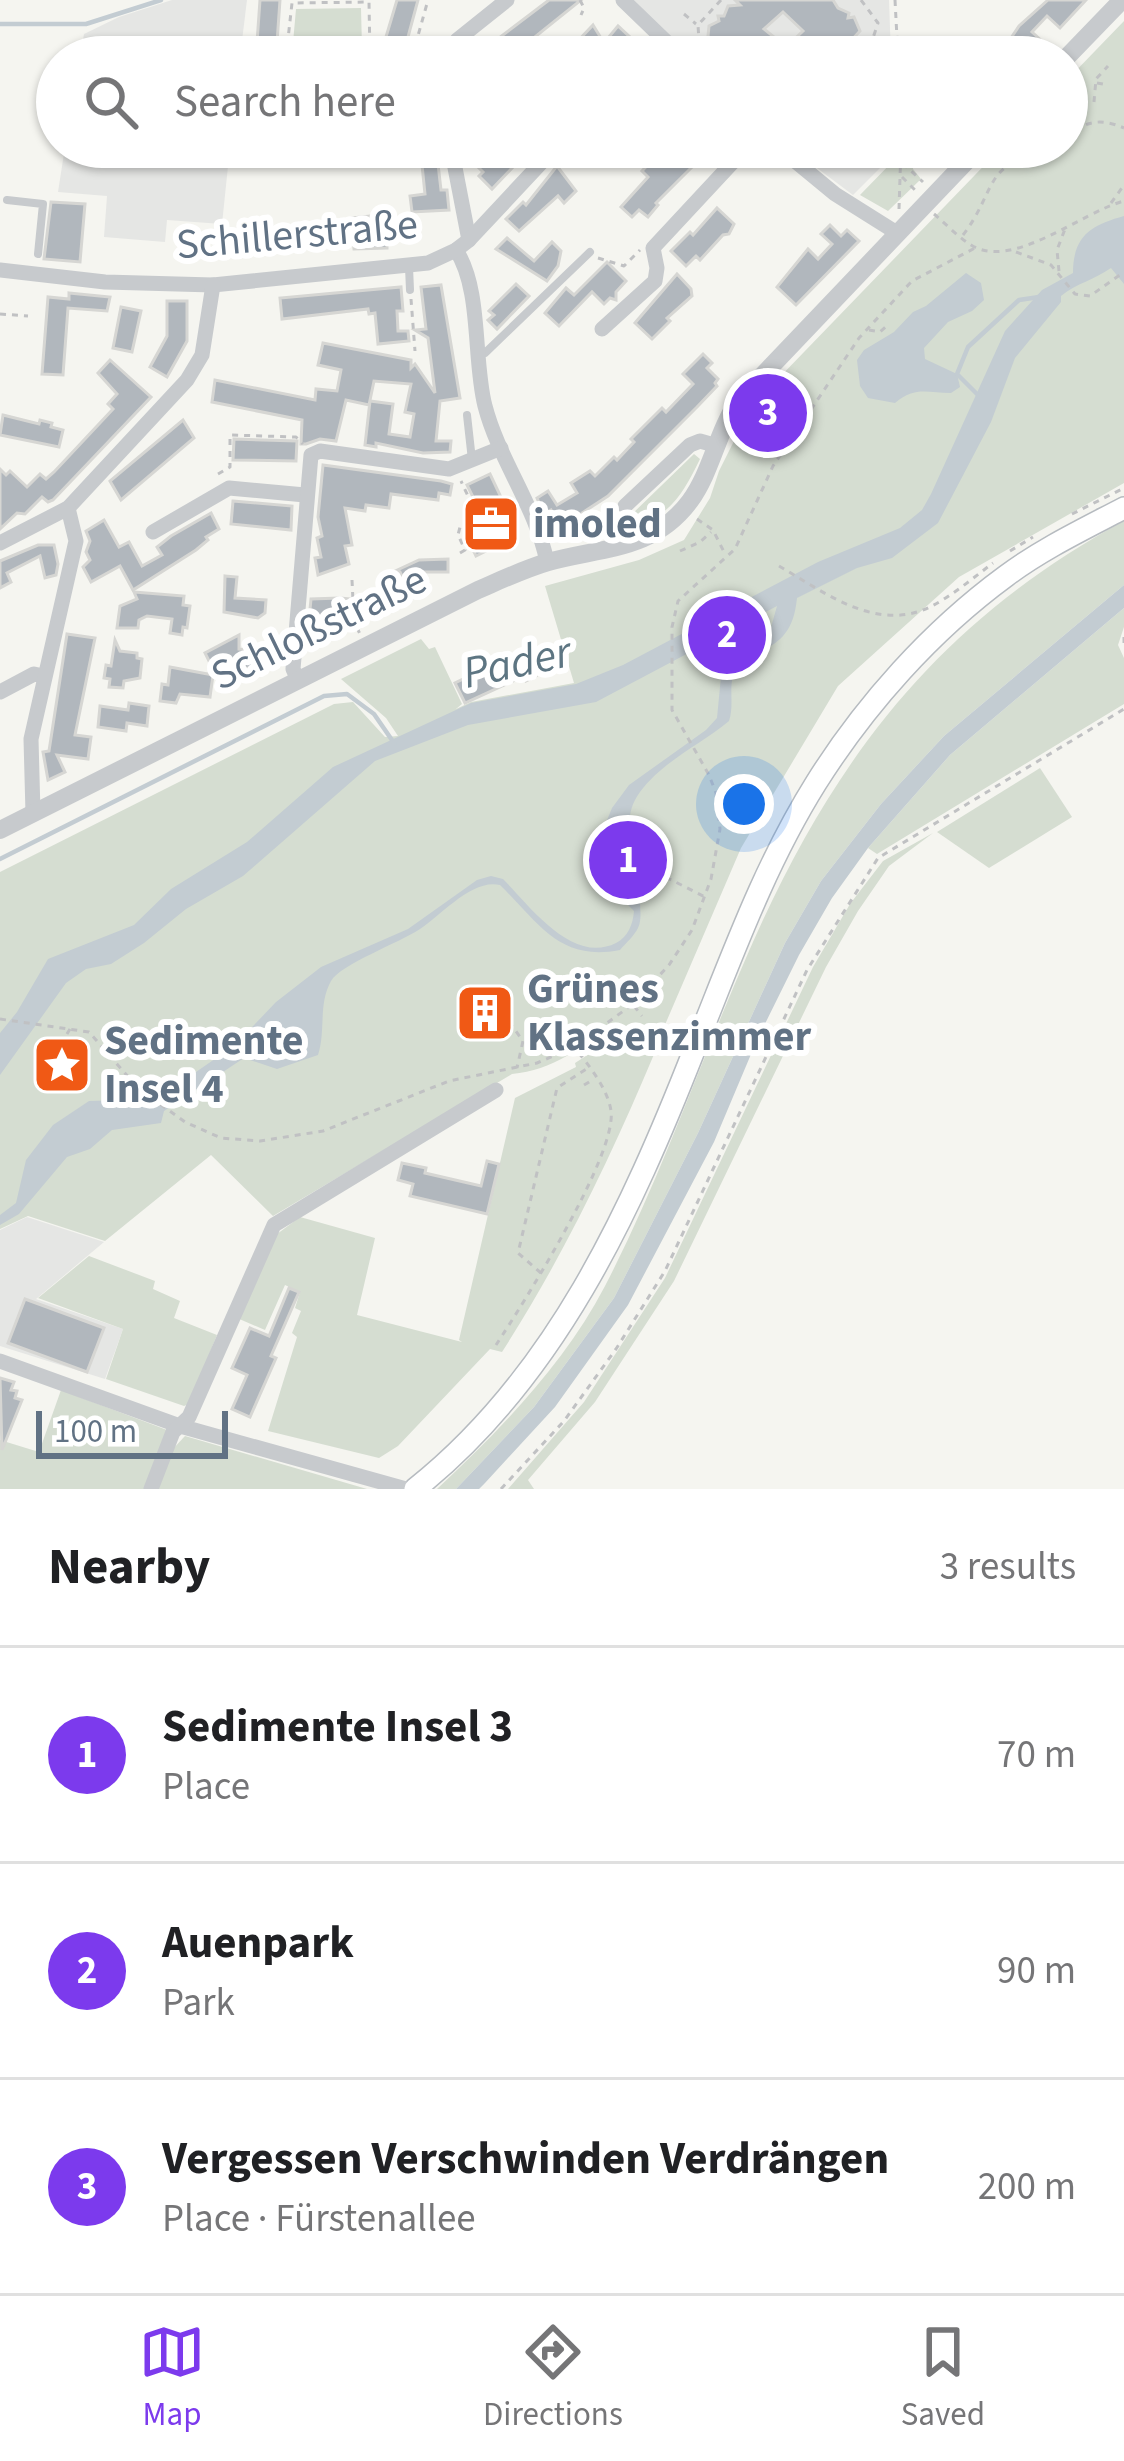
<!DOCTYPE html>
<html lang="en">
<head>
<meta charset="utf-8">
<style>
  :root { --surface:#fff; --page:#f6f6f6; --text:#202124; --muted:#757577; --line:#e0e0e0; --accent:#7c3aed }
  body { margin:0; font-family:"Source Sans 3",sans-serif; background:var(--page); color:var(--text) }
  .scale { position:absolute; left:36px; bottom:30px; width:192px; box-sizing:border-box; padding-left:12px; border:6px solid #617284; border-top:0; font-size:33px; line-height:42px; white-space:nowrap; color:#617284; -webkit-text-stroke:9px #fff; paint-order:stroke }
  .you { position:absolute; left:744px; top:804px; width:42px; height:42px; margin:-30px; border:9px solid #fff; border-radius:50%; background:#1a73e8; box-shadow:0 0 0 18px #1a73e833 }
  .badge { display:grid; place-items:center; width:78px; height:78px; border-radius:50%; background:var(--accent); color:#fff; font-size:39px; font-weight:700 }
  .pin { position:absolute; translate:-50% -50%; border:6px solid #fff; box-shadow:0 3px 12px #0006 }
  .list { margin:0; padding:0; list-style:none }
  h2 { display:flex; justify-content:space-between; align-items:center; height:156px; margin:0; padding:0 48px; font-size:51px }
  h2 small { font-size:39px; font-weight:400; color:var(--muted) }
  .list li { display:grid; grid-template-columns:78px 1fr auto; gap:36px; align-items:center; box-sizing:border-box; height:216px; padding:0 48px; border-top:3px solid var(--line) }
  .list b { display:block; font-size:45px; white-space:nowrap }
  .list p { margin:0; font-size:39px; white-space:nowrap; color:var(--muted) }
  .list em { font-size:39px; font-style:normal; color:var(--muted) }
  .icon { flex:none; width:66px; height:66px; fill:none; stroke:currentColor; stroke-width:2; stroke-linecap:round; stroke-linejoin:round }
  .map { position:relative; flex:none; width:1124px; height:1489px; overflow:hidden }
  .search { position:absolute; background:var(--surface); box-shadow:0 3px 9px #0004; left:36px; right:36px; top:36px; height:132px; display:flex; align-items:center; gap:30px; box-sizing:border-box; padding:0 42px; border-radius:66px; color:var(--muted); font-size:45px }
  .sheet { height:804px; background:var(--surface) }
  nav { display:flex; justify-content:space-around; align-items:center; box-sizing:border-box; height:168px; border-top:3px solid var(--line); background:var(--surface); font-size:33px; color:var(--muted) }
  nav a { display:grid; justify-items:center; gap:6px }
  nav .on { color:var(--accent) }
  .map>svg:first-child { display:block }
</style>
</head>
<body>
<div class="map">
<svg width="1124" height="1489" viewBox="0 0 1124 1489">
  <rect width="100%" height="100%" fill="#f5f5f0"/>
  <g fill="#e5e6e4">
    <path d="M172 0H247L240 57H80L84 34 119 17Z"/>
    <path d="M632 0H889L891 57H690Z"/>
    <path d="M65 147H230L222 224 167 220 165 242 104 237 107 196 58 192Z"/>
    <path d="M789 147H895V153L853 195Z"/>
    <path d="M27 1217 104 1242 36 1299 123 1329 105 1379 0 1346V1230Z"/>
  </g>
  <g fill="#d5ddd1">
    <path d="M361 8 362 48 292 54 296 9Z"/>
    <path d="M1124 21V483L959 577 838 686 741 848 655 1048 626 1043 613 1024C581 1048 553 1070 512 1074L273 1216 211 1155 105 1241 28 1216 0 1229V872L334 704 353 702 385 737 398 736 386 718 341 679 421 639 429 649 435 647 462 704 456 709 471 702 574 683 545 586 639 560 684 540 710 498 719 471 751 407 1002 147H1067V80Z"/>
    <path d="M896 147H912L913 169 921 179 888 211 860 195 896 158Z"/>
    <path d="M694 454 700 459C681 498 664 528 616 522L623 515 629 517Z"/>
    <path d="M1124 521V585L944 736 881 804 821 881 785 943 698 1133 614 1298 534 1407 456 1489H437C500 1430 565 1363 605 1286 661 1178 700 1062 749 951 833 759 938 622 1124 521Z"/>
    <path d="M1124 608V627L1118 645 1124 658V704L877 854 868 848 950 755Z"/>
    <path d="M1040 768 1072 817 989 868 937 832Z"/>
    <path d="M933 833 889 866 858 911 826 967 674 1281 595 1402 528 1480 534 1489H508L584 1402 665 1278 813 967 850 904 883 861Z"/>
    <path d="M617 1036 626 1047 655 1052C611 1157 563 1257 502 1352L490 1349 398 1446 379 1458 268 1431 297 1337 292 1333 301 1311 295 1308 300 1292 285 1285 265 1330 237 1318 273 1237 300 1217 375 1238 357 1315 462 1342 459 1340 515 1098 576 1067 575 1063Z"/>
    <path d="M89 1256 155 1281 153 1289 180 1301 174 1318 217 1335 189 1404 184 1406 106 1379 123 1329 38 1298Z"/>
    <path d="M61 1390 167 1430 145 1489H0V1440L39 1452Z"/>
    <path d="M185 1436 367 1489H157L172 1450Z"/>
  </g>
  <g fill="#c3ccd2">
    <path d="M1124 216V284L1111 268C1094 280 1077 283 1061 296V302L1015 358 991 422 938 523 892 558 857 568 797 598C792 646 769 643 736 668 727 686 735 703 729 721 700 745 663 761 640 792 614 827 645 858 640 900 640 910 642 919 638 928 634 936 626 943 620 950 559 962 539 923 500 885 473 878 441 915 420 929 399 943 341 964 331 981 318 1004 326 1031 318 1055L277 1069 244 1058 164 1111 161 1123 112 1130 90 1149 67 1157 19 1214 0 1225V1215L16 1203 26 1160 53 1125 89 1101 127 1100 140 1093 159 1106 196 1072 235 1045 276 1002 321 967 408 929 477 880 491 876 503 879C529 905 572 965 616 943 628 937 633 924 634 911L605 882 599 864 601 835 612 808 629 785 706 730 717 718 722 666 729 655 770 631 777 606 596 702 468 725 375 761 243 876 186 909 144 943 111 964 86 969 66 983 0 1075V1033L17 1012 48 959 134 925 171 889 247 842 333 767 471 703 576 684 623 665 818 562 900 528 922 510 931 494 1005 331 1042 290 1073 273C1073 235 1092 225 1124 216Z"/>
    <path d="M966 273 981 283 984 300 972 311 948 322 924 348 925 359 957 374 960 387 951 393C927 393 915 386 895 403L868 398 860 386 857 360 864 350 894 332 913 312 926 306Z"/>
    <path d="M1124 585V608L950 755 868 848 832 898 799 955 757 1040 714 1142 628 1305 555 1407 485 1483 479 1489H456L534 1407 614 1298 698 1133 785 943 821 881 881 804 944 736Z"/>
  </g>
  <g fill="none" stroke-linecap="round" stroke-linejoin="round">
    <g stroke="#c3ccd2" stroke-width="4.5">
      <path d="M0 24H86L161 0"/>
      <path d="M979 396 957 374 968 347 1019 300 1039 297"/>
      <path d="M0 859 324 696 347 694 374 714 394 743"/>
    </g>
  </g>
  <g fill="#b1b7bd" stroke="#d6d6d3" stroke-width="3" fill-rule="evenodd">
    <path d="M260 0H280L276 57H256Z"/>
    <path d="M397 0H418L408 37 400 57H380Z"/>
    <path d="M549 0H581L515 53 505 57H474Z"/>
    <path d="M735 0H833L838 8 849 13 848 18 854 17 860 31 836 57H729L724 48H719L720 43H714L708 36 709 26 719 21 718 16H724L728 6 740 5ZM783 12 803 31 786 47 764 29Z"/>
    <path d="M1048 0H1086L1060 28 1047 16 1032 32 1043 42 1029 57H1002L1016 43 1011 38 1019 26Z"/>
    <path d="M593 25 604 43 618 26 632 39 617 57H590L576 43Z"/>
    <path d="M405 147H436L441 190H447L449 210 412 212 410 196 425 194 422 165 411 166Z"/>
    <path d="M480 147 489 156 493 151 512 168 492 189 479 176 483 172 478 167 481 164 472 156Z"/>
    <path d="M665 147H712L656 203 658 205 648 217 639 210 632 217 621 207 648 177 642 171Z"/>
    <path d="M557 166 576 191 564 203 558 196 519 231 506 219 523 202 526 205Z"/>
    <path d="M51 202 85 204 80 262 44 259Z"/>
    <path d="M717 208 734 224 729 234 723 235 700 260 696 256 686 266 671 251 690 232 693 235Z"/>
    <path d="M390 214 392 243 387 244V248L354 249 351 218Z"/>
    <path d="M830 225 841 236 847 230 859 241 796 305 777 287 808 249 818 259 832 244 821 234Z"/>
    <path d="M507 238 534 261 552 242 561 251 558 266 547 281 496 249Z"/>
    <path d="M607 262 626 281 616 292V300L610 298 604 304 592 292 559 326 545 313 566 288 574 295Z"/>
    <path d="M677 274 691 289 692 296 667 318 670 321 652 339 635 323Z"/>
    <path d="M516 284 529 296 497 329 488 320 494 315 489 311Z"/>
    <path d="M441 285 460 398 440 401 436 441H451L450 452 423 453 376 443V447L365 445 370 401 393 404 389 434 410 437 414 414 405 412 411 384 374 381 369 405 346 400 336 441 320 439 306 444H301L302 420 212 402 215 380 315 400 316 389 337 391 341 370 318 365 323 343 411 360V368L415 364 435 393 428 338 415 330 426 329 421 287Z"/>
    <path d="M401 287 403 311H397L398 331H408L409 341 378 344 375 313 369 314 368 309 282 319 280 298Z"/>
    <path d="M69 293 110 297 107 311 68 308 63 375 42 374 48 297 69 299Z"/>
    <path d="M167 301H187V341L167 377 150 367 167 336Z"/>
    <path d="M121 307 141 311 132 352 113 348Z"/>
    <path d="M703 354 712 363 707 368 718 379 715 383 717 386 697 407 608 496 582 513 577 521 562 528 551 510 544 514 537 498 548 491 557 505 577 493 571 483 590 471 595 476 614 457 617 460 634 442 631 439 662 408 666 412 693 384 683 374Z"/>
    <path d="M110 360 151 397 53 500 48 502 42 497 25 514 17 513 0 529V469L6 475 10 471 27 487 40 474 46 479 54 472 113 409 108 404 117 394 98 373Z"/>
    <path d="M3 415 39 424 40 420 52 423 51 427 63 430 59 447 0 435Z"/>
    <path d="M183 420 194 438 121 500 110 481Z"/>
    <path d="M234 439 297 441 296 461 233 460Z"/>
    <path d="M323 465 441 481 452 484 450 495 439 493 438 500 391 494 389 508 366 505 365 511 345 508 352 545 345 546 349 564 318 575 315 558 321 557 317 538 322 536 318 517Z"/>
    <path d="M490 474 507 510 494 547 476 556 465 533 474 529 480 511 467 485Z"/>
    <path d="M233 501 292 506 291 530 231 524Z"/>
    <path d="M211 513 219 529 206 537 208 540 196 550 133 590 120 566 91 582 83 567 90 560 86 552 90 541 86 531 104 520 119 547 129 542 142 566 162 555 157 547 171 536Z"/>
    <path d="M38 545H54L58 564 56 575 45 578 40 556 7 573 11 582 0 588V561Z"/>
    <path d="M448 559V572H419L428 590 413 598 400 572H393L419 560Z"/>
    <path d="M225 576 237 577 235 598 266 600 265 613 258 618 224 612Z"/>
    <path d="M134 592 184 596 183 605 190 606 187 628 183 627 182 635 170 633 172 619 147 616 139 620 138 628H117L120 606 137 599Z"/>
    <path d="M340 598 351 599 349 630H308L311 599Z"/>
    <path d="M67 634 95 638 75 735 91 737 88 759 57 755 65 772 48 780 43 752 49 751Z"/>
    <path d="M239 635V649L266 651 267 639 283 640 282 659 266 658 265 669 245 668V679L217 677 205 653Z"/>
    <path d="M115 640 120 651 137 653V658L142 659 140 678 124 681 123 688 109 687 110 679 104 678 106 665 111 666Z"/>
    <path d="M523 650 536 676 526 681 524 676 465 703 455 683Z"/>
    <path d="M170 667 213 675 210 697 180 694 176 703 160 701 162 684 168 685Z"/>
    <path d="M129 703 149 706 147 726 127 723 126 731 98 727 100 706 128 710Z"/>
    <path d="M487 1161 499 1164 487 1214 410 1196 413 1184 398 1180 402 1163 426 1168 425 1173 481 1186Z"/>
    <path d="M289 1288 299 1292 271 1356 276 1358 250 1417 232 1409 247 1375 232 1368 250 1328 269 1336Z"/>
    <path d="M25 1299 104 1328 87 1372 8 1343Z"/>
    <path d="M0 1378 14 1382 11 1390 17 1391 15 1398 22 1400 2 1450Z"/>
  </g>
  <g fill="none" stroke-linecap="round" stroke-linejoin="round">
    <defs>
      <path id="secondary" d="M415 1489C555 1378 631 1211 695 1048 731 959 764 866 816 783 865 705 931 631 1006 576 1042 549 1084 529 1124 508"/>
    </defs>
    <use href="#secondary" stroke="#b6bbc0" stroke-width="24"/>
    <g stroke="#c0c1c3" stroke-width="3" stroke-dasharray="6 6" stroke-linecap="butt">
      <path d="M580 0 584 8 581 15"/>
      <path d="M861 0 878 23 869 50"/>
      <path d="M895 0 898 57"/>
      <path d="M684 14 696 24"/>
      <path d="M286 57 292 3 369 2 370 57"/>
      <path d="M412 57 428 0"/>
      <path d="M700 57 698 25 721 0"/>
      <path d="M1097 83 1108 85"/>
      <path d="M1094 102 1096 79 1108 66"/>
      <path d="M1067 139C1084 120 1101 118 1124 128"/>
      <path d="M885 147 923 182"/>
      <path d="M902 177 917 192"/>
      <path d="M1111 203 1124 185"/>
      <path d="M899 209 901 147"/>
      <path d="M934 214C946 224 958 237 971 245 1012 271 1082 212 1124 201"/>
      <path d="M963 235C998 190 984 154 1054 158L1063 147"/>
      <path d="M1016 252 1051 265 1075 294 1090 296 1124 272"/>
      <path d="M598 258 624 266 640 250"/>
      <path d="M1059 271 1057 250 1065 229"/>
      <path d="M411 299 415 351"/>
      <path d="M0 314 28 316"/>
      <path d="M869 330 880 332 889 324"/>
      <path d="M218 474 230 467V435L296 437 303 444"/>
      <path d="M1072 514 1124 488"/>
      <path d="M697 519 713 530 725 554"/>
      <path d="M603 534 613 511"/>
      <path d="M680 551 700 542 711 532"/>
      <path d="M1010 551 1033 537"/>
      <path d="M460 553 465 550 458 535 460 527 470 523 474 509 461 481"/>
      <path d="M779 566C824 592 876 633 930 607 952 596 973 578 993 563"/>
      <path d="M352 580 354 621 360 634"/>
      <path d="M1124 637V648"/>
      <path d="M633 865 640 864 705 897"/>
      <path d="M634 1006 642 1016"/>
      <path d="M502 1012 523 1041 517 1068"/>
      <path d="M0 1019 89 1032 138 1088 185 1122 221 1138 260 1141 323 1131 449 1081 537 1063 574 1047 633 1004 669 965 692 930 711 879 720 829 716 793 709 775 672 710V627L678 601 735 549 773 466 859 338 912 281 975 248"/>
      <path d="M525 1042 555 1053"/>
      <path d="M42 1075 70 1029"/>
      <path d="M584 1085 594 1079"/>
      <path d="M541 1273 518 1253 557 1088 588 1068"/>
      <path d="M496 1345C523 1304 617 1155 611 1111 608 1089 588 1064 574 1047"/>
      <path d="M501 1489 564 1421 616 1349 665 1271 807 970 878 858 1124 709"/>
    </g>
    <g stroke="#c7cacd" stroke-width="8">
      <path d="M7 200 43 204 38 254"/>
      <path d="M409 267 410 290"/>
      <path d="M479 354 485 353 590 252"/>
      <path d="M467 415 472 460"/>
    </g>
    <g stroke="#c7cacd" stroke-width="15">
      <path d="M623 0 682 57"/>
      <path d="M447 57 457 40 507 0"/>
      <path d="M641 57 660 36"/>
      <path d="M451 147 469 240"/>
      <path d="M778 147 835 194 897 233"/>
      <path d="M456 250C482 290 473 360 485 406 499 460 536 507 547 562"/>
      <path d="M0 270 105 282 213 285 428 263 456 250 469 240 556 147"/>
      <path d="M602 329 655 281 657 268 653 248 747 147"/>
      <path d="M625 506 690 445 700 441 714 445"/>
      <path d="M153 532 229 488 305 495"/>
      <path d="M0 543 68 508 187 380 202 355 213 285"/>
      <path d="M297 678 293 669 311 455 320 451 449 469 501 448"/>
      <path d="M0 692 34 674 43 676"/>
      <path d="M33 813 31 739 76 541 68 508"/>
      <path d="M0 1361 180 1426 406 1489"/>
      <path d="M151 1489 173 1432 189 1417 274 1225 496 1090"/>
    </g>
    <g stroke="#c7cacd" stroke-width="18">
      <path d="M1067 57 1122 0"/>
      <path d="M0 830 478 590C501 580 524 569 548 562 602 547 653 551 690 501 712 471 717 431 739 400L980 147"/>
    </g>
    <use href="#secondary" stroke="#fff" stroke-width="21"/>
  </g>
  <defs>
    <symbol id="office-square" viewBox="-11 -11 22 22"><rect x="-9" y="-9" width="18" height="18" rx="4" fill="#f05915" stroke="#fff"/><path d="M-6-3h4V-5.5h4V-3h4V5H-6ZM-1-4.5V-3h2v-1.5ZM-6 0V1H6V0Z" fill="#fff"/></symbol>
    <symbol id="building-square" viewBox="-11 -11 22 22"><rect x="-9" y="-9" width="18" height="18" rx="4" fill="#f05915" stroke="#fff"/><path d="M-4-6H4V6H1V3H-1V6H-4ZM-2.5-4.3h1.7v1.8h-1.7ZM.8-4.3h1.7v1.8H.8ZM-2.5-1h1.7V.8h-1.7ZM.8-1h1.7V.8H.8Z" fill="#fff"/></symbol>
    <symbol id="sight-square" viewBox="-11 -11 22 22"><rect x="-9" y="-9" width="18" height="18" rx="4" fill="#f05915" stroke="#fff"/><path d="M0-6L1.8-2.2L6-1.7L2.9 1.2L3.7 5.4L0 3.3L-3.7 5.4L-2.9 1.2L-6-1.7L-1.8-2.2Z" fill="#fff"/></symbol>
  </defs>
  <g fill-rule="evenodd">
    <use href="#office-square" x="458" y="491" width="66" height="66"/>
    <use href="#building-square" x="452" y="980" width="66" height="66"/>
    <use href="#sight-square" x="29" y="1032" width="66" height="66"/>
  </g>
  <g text-anchor="middle" dominant-baseline="central" stroke-width="12" stroke-linejoin="round" paint-order="stroke">
    <g font-size="42" fill="#617284" stroke="#fff">
      <text transform="translate(297 235) rotate(-5)">Schillerstraße</text>
      <text transform="translate(319 628) rotate(-26)">Schloßstraße</text>
    </g>
    <g font-size="42" font-weight="bold" fill="#617284" stroke="#fff" text-anchor="start">
      <text x="533" y="524">imoled</text>
      <text x="527" y="989">Grünes<tspan x="527" dy="48">Klassenzimmer</tspan></text>
      <text x="104" y="1041">Sedimente<tspan x="104" dy="48">Insel 4</tspan></text>
    </g>
    <g font-size="45" font-style="italic" fill="#5d7582" stroke="#fff">
      <text transform="translate(517 663) rotate(-12)">Pader</text>
    </g>
  </g>
</svg>
<div class="scale">100 m</div>
<div class="you"></div>
<div class="pin badge" style="left:628px;top:860px">1</div>
<div class="pin badge" style="left:727px;top:635px">2</div>
<div class="pin badge" style="left:768px;top:413px">3</div>
<div class="search"><svg class="icon" aria-label="search" viewBox="0 0 24 24"><circle cx="10" cy="10" r="6"/><path d="M15 15l6 6"/></svg>Search here</div>
</div>
<section class="sheet">
<h2>Nearby<small>3 results</small></h2>
<ul class="list">
<li><span class="badge">1</span><div><b>Sedimente Insel 3</b><p>Place</p></div><em>70 m</em></li>
<li><span class="badge">2</span><div><b>Auenpark</b><p>Park</p></div><em>90 m</em></li>
<li><span class="badge">3</span><div><b>Vergessen Verschwinden Verdrängen</b><p>Place · Fürstenallee</p></div><em>200 m</em></li>
</ul>
</section>
<nav>
<a class="on"><svg class="icon" aria-label="map" viewBox="0 0 24 24"><path d="M3 6l6-2 6 2 6-2v14l-6 2-6-2-6 2zM9 4v14M15 6v14"/></svg>Map</a>
<a><svg class="icon" aria-label="directions" viewBox="0 0 24 24"><path d="M12 3l9 9-9 9-9-9zM9 14v-3h6M13 9l2 2-2 2"/></svg>Directions</a>
<a><svg class="icon" aria-label="saved" viewBox="0 0 24 24"><path d="M7 4h10v16l-5-4-5 4z"/></svg>Saved</a>
</nav>
</body>
</html>
